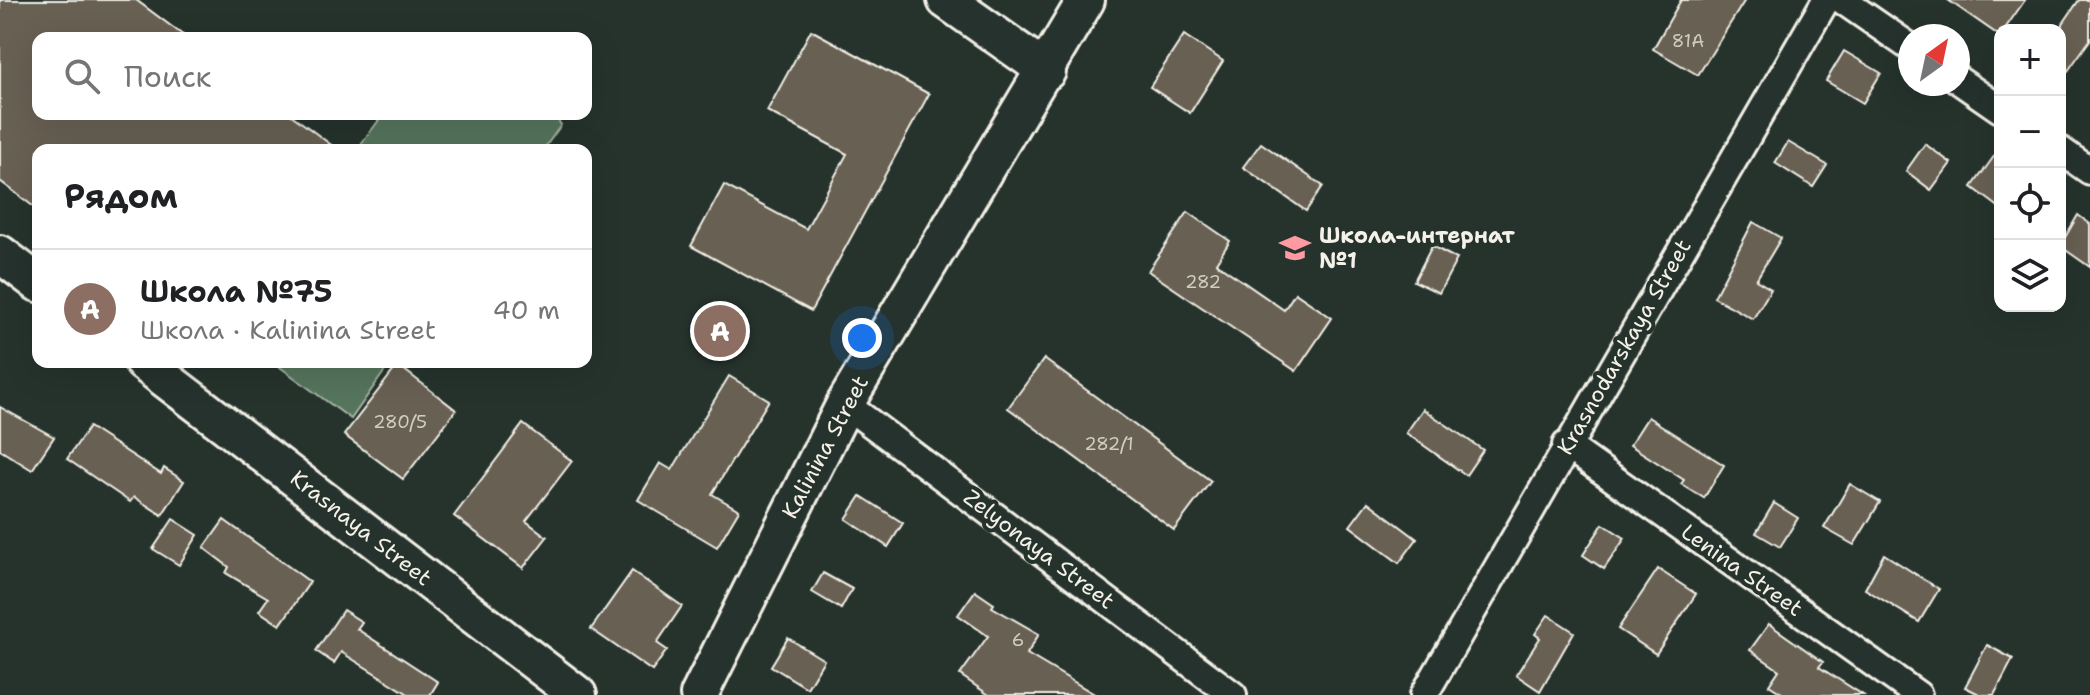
<!DOCTYPE html>
<html lang="ru">
<head>
<meta charset="utf-8">
<style>
  :root { --surface:#fff; --page:#f6f6f6; --text:#202124; --muted:#757577; --line:#e0e0e0; --accent:#84575d }
  body { margin:0; font-family:"Shantell Sans",sans-serif; background:var(--page); color:var(--text) }
  .controls { position:absolute; right:24px; top:24px; display:grid; overflow:hidden; border-radius:16px; box-shadow:0 8px 32px #0002 }
  .controls button { width:72px; height:72px; display:grid; place-items:center; padding:0; border:0; border-bottom:2px solid var(--line); background:var(--surface); color:var(--text); font:40px sans-serif }
  .compass { position:absolute; left:1898px; top:24px; width:72px; height:72px; border-radius:50%; background:var(--surface); box-shadow:0 8px 32px #0002; rotate:33deg }
  .you { position:absolute; left:862px; top:338px; width:28px; height:28px; margin:-20px; border:6px solid #fff; border-radius:50%; background:#1a73e8; box-shadow:0 0 0 12px #1a73e833 }
  .badge { display:grid; place-items:center; width:52px; height:52px; border-radius:50%; background:var(--accent); color:#fff; font-size:26px; font-weight:700 }
  .pin { position:absolute; translate:-50% -50%; border:4px solid #fff; box-shadow:0 2px 8px #0006 }
  .list { margin:0; padding:0; list-style:none }
  h2 { display:flex; justify-content:space-between; align-items:center; height:104px; margin:0; padding:0 32px; font-size:34px }
  h2 small { font-size:26px; font-weight:400; color:var(--muted) }
  .list li { display:grid; grid-template-columns:52px 1fr auto; gap:24px; align-items:center; box-sizing:border-box; height:120px; padding:0 32px; border-top:2px solid var(--line) }
  .list b { display:block; font-size:30px; white-space:nowrap }
  .list p { margin:0; font-size:26px; white-space:nowrap; color:var(--muted) }
  .list em { font-size:26px; font-style:normal; color:var(--muted) }
  .icon { flex:none; width:44px; height:44px; fill:none; stroke:currentColor; stroke-width:2; stroke-linecap:round; stroke-linejoin:round }
  .map { position:relative; flex:none; width:2090px; height:695px; overflow:hidden }
  .search { position:absolute; background:var(--surface); box-shadow:0 8px 32px #0002; left:32px; top:32px; width:560px; height:88px; display:flex; align-items:center; gap:20px; box-sizing:border-box; padding:0 28px; border-radius:16px; color:var(--muted); font-size:30px }
  .panel { position:absolute; background:var(--surface); box-shadow:0 8px 32px #0002; left:32px; top:144px; width:560px; height:224px; border-radius:16px }
  .map>svg:first-child { display:block }
</style>
</head>
<body>
<div class="map">
<svg width="2090" height="695" viewBox="0 0 2090 695">
  <rect width="100%" height="100%" fill="#26332d"/>
  <filter id="ink" filterUnits="userSpaceOnUse"><feTurbulence type="fractalNoise" baseFrequency=".0125" numOctaves="2"/><feDisplacementMap in="SourceGraphic" scale="16" xChannelSelector="R" yChannelSelector="G"/><feConvolveMatrix kernelMatrix="1 2 1 2 8 2 1 2 1" color-interpolation-filters="sRGB"/></filter>
  <g filter="url(#ink)">
    <g fill="#56745d" stroke="#a5b2a2" stroke-width="2">
      <path d="M371 114H554L561 125 543 150H357L379 120Z"/>
      <path d="M273 362H391L351 419Z"/>
    </g>
    <g fill="#686052" stroke="#f4f1e8" stroke-width="2">
      <path d="M0 0H136L187 38H38V114H290L338 150H38V210L0 181Z"/>
      <path d="M1681 0H1745L1698 75 1653 49Z"/>
      <path d="M1948 0H2025L2004 30H2000V36Z"/>
      <path d="M2079 0H2090V40L2060 82V28Z"/>
      <path d="M811 30 929 94 811 311 691 246 724 185 806 229 847 154 767 111Z"/>
      <path d="M1184 35 1223 61 1190 113 1150 87Z"/>
      <path d="M1844 51 1881 73 1863 103 1826 81Z"/>
      <path d="M1788 142 1827 165 1813 187 1775 163Z"/>
      <path d="M1261 143 1323 186 1306 211 1243 167Z"/>
      <path d="M1925 144 1951 163 1931 190 1906 171Z"/>
      <path d="M2000 148V208L1972 187Z"/>
      <path d="M1188 212 1230 241 1216 263 1284 310 1295 293 1332 318 1296 371 1148 271Z"/>
      <path d="M2078 215 2090 224V267L2060 246Z"/>
      <path d="M1753 222 1781 238 1756 280 1771 289 1753 319 1714 297Z"/>
      <path d="M1432 246 1457 259 1439 293 1414 281Z"/>
      <path d="M1044 359 1211 481 1174 530 1008 408Z"/>
      <path d="M398 365 456 410 403 479 344 435Z"/>
      <path d="M729 376 769 400 712 494 739 510 717 547 638 500 660 463 672 470Z"/>
      <path d="M0 407 54 437 32 470 0 450Z"/>
      <path d="M1423 409 1483 450 1466 475 1406 433Z"/>
      <path d="M1648 417 1724 465 1704 498 1681 484 1684 480 1630 445Z"/>
      <path d="M523 424 572 461 526 521 547 537 523 568 454 516Z"/>
      <path d="M89 427 161 474 164 468 184 481 162 515 134 497 130 502 67 459Z"/>
      <path d="M1850 484 1880 502 1854 545 1824 528Z"/>
      <path d="M861 496 903 523 888 547 846 519Z"/>
      <path d="M1368 502 1417 539 1399 563 1350 526Z"/>
      <path d="M1774 503 1798 518 1780 547 1756 533Z"/>
      <path d="M173 519 198 535 179 565 153 549Z"/>
      <path d="M224 520 310 582 280 625 259 611 268 598 226 573 229 567 204 548Z"/>
      <path d="M1603 524 1625 538 1604 569 1583 555Z"/>
      <path d="M1884 554 1939 589 1919 622 1865 589Z"/>
      <path d="M1658 569 1696 594 1656 654 1618 629Z"/>
      <path d="M632 571 682 606 657 643 667 650 652 671 591 629Z"/>
      <path d="M823 573 852 589 841 609 812 592Z"/>
      <path d="M975 591 994 604 992 607 1039 634 1027 654 1096 695H989L960 675 988 636 958 615Z"/>
      <path d="M343 610 362 622 357 629 438 682 430 695H410L341 652 334 663 316 651Z"/>
      <path d="M1548 615 1574 632 1540 691 1516 675 1540 638 1535 634Z"/>
      <path d="M1769 624 1823 662 1819 667 1863 695H1785L1769 685 1779 670 1750 650Z"/>
      <path d="M788 638 824 660 807 688 771 666Z"/>
      <path d="M1987 645 2013 659 1994 695H1981L1965 687Z"/>
    </g>
    <g fill="none" stroke-linecap="round" stroke-linejoin="round">
      <defs>
        <g id="street">
          <path d="M1842 0 1910 47"/>
          <path d="M1958 80 2000 109"/>
          <path d="M2060 150 2090 171"/>
          <path d="M845 404 1233 695"/>
          <path d="M1566 445 1918 695"/>
          <path d="M1424 695 1826 0"/>
        </g>
        <g id="secondary">
          <path d="M946 0 1047 71"/>
          <path d="M0 254 38 283"/>
          <path d="M143 362 578 695"/>
          <path d="M699 695 845 404 1086 0"/>
        </g>
      </defs>
      <use href="#street" stroke="#f4f1e8" stroke-width="32"/>
      <use href="#secondary" stroke="#f4f1e8" stroke-width="42"/>
      <use href="#street" stroke="#26332d" stroke-width="26"/>
      <use href="#secondary" stroke="#26332d" stroke-width="36"/>
    </g>
  </g>
  <defs>
    <symbol id="school-bare" viewBox="-9 -9 18 18"><path d="M0-5L7-2L0 1L-7-2ZM-4 1L0 2.5L4 1V4Q0 6-4 4Z" fill="#ff9aa2" stroke="#26332d" stroke-width="2.5" paint-order="stroke"/></symbol>
  </defs>
  <g fill-rule="evenodd">
    <use href="#school-bare" x="1273" y="226" width="44" height="44"/>
  </g>
  <g text-anchor="middle" dominant-baseline="central" stroke-width="8" stroke-linejoin="round" paint-order="stroke">
    <g font-size="18" fill="#d1cdc2">
      <text x="1688" y="41">81А</text>
      <text x="1203" y="282">282</text>
      <text x="400" y="422">280/5</text>
      <text x="1109" y="444">282/1</text>
      <text x="1018" y="640">6</text>
    </g>
    <g font-size="22" font-weight="bold" fill="#f4f1e8" stroke="#26332d" text-anchor="start">
      <text x="1319" y="235">Школа-интернат<tspan x="1319" dy="25">№1</tspan></text>
    </g>
    <g font-size="22" fill="#f4f1e8" stroke="#26332d">
      <text transform="translate(1624 347) rotate(-60)">Krasnodarskaya Street</text>
      <text transform="translate(825 447) rotate(-62)">Kalinina Street</text>
      <text transform="translate(361 528) rotate(38)">Krasnaya Street</text>
      <text transform="translate(1039 549) rotate(37)">Zelyonaya Street</text>
      <text transform="translate(1742 570) rotate(35)">Lenina Street</text>
    </g>
  </g>
</svg>
<div class="controls">
<button>+</button>
<button>−</button>
<button><svg class="icon" aria-label="locate" viewBox="0 0 24 24"><circle cx="12" cy="12" r="6"/><path d="M12 2v4M12 18v4M2 12h4M18 12h4"/></svg></button>
<button><svg class="icon" aria-label="layers" viewBox="0 0 24 24"><path d="M12 4l9 5-9 5-9-5zM3 14l9 5 9-5"/></svg></button>
</div>
<svg class="compass" viewBox="-18 -18 36 36"><path d="M0-13l5 13h-10z" fill="#e53935"/><path d="M0 13l5-13h-10z" fill="#757577"/></svg>
<div class="you"></div>
<div class="pin badge" style="left:720px;top:331px;background:#8d6e63">A</div>
<div class="search"><svg class="icon" aria-label="search" viewBox="0 0 24 24"><circle cx="10" cy="10" r="6"/><path d="M15 15l6 6"/></svg>Поиск</div>
<section class="panel">
<h2>Рядом<small></small></h2>
<ul class="list">
<li><span class="badge" style="background:#8d6e63">A</span><div><b>Школа №75</b><p>Школа · Kalinina Street</p></div><em>40 m</em></li>
</ul>
</section>
</div>
</body>
</html>
